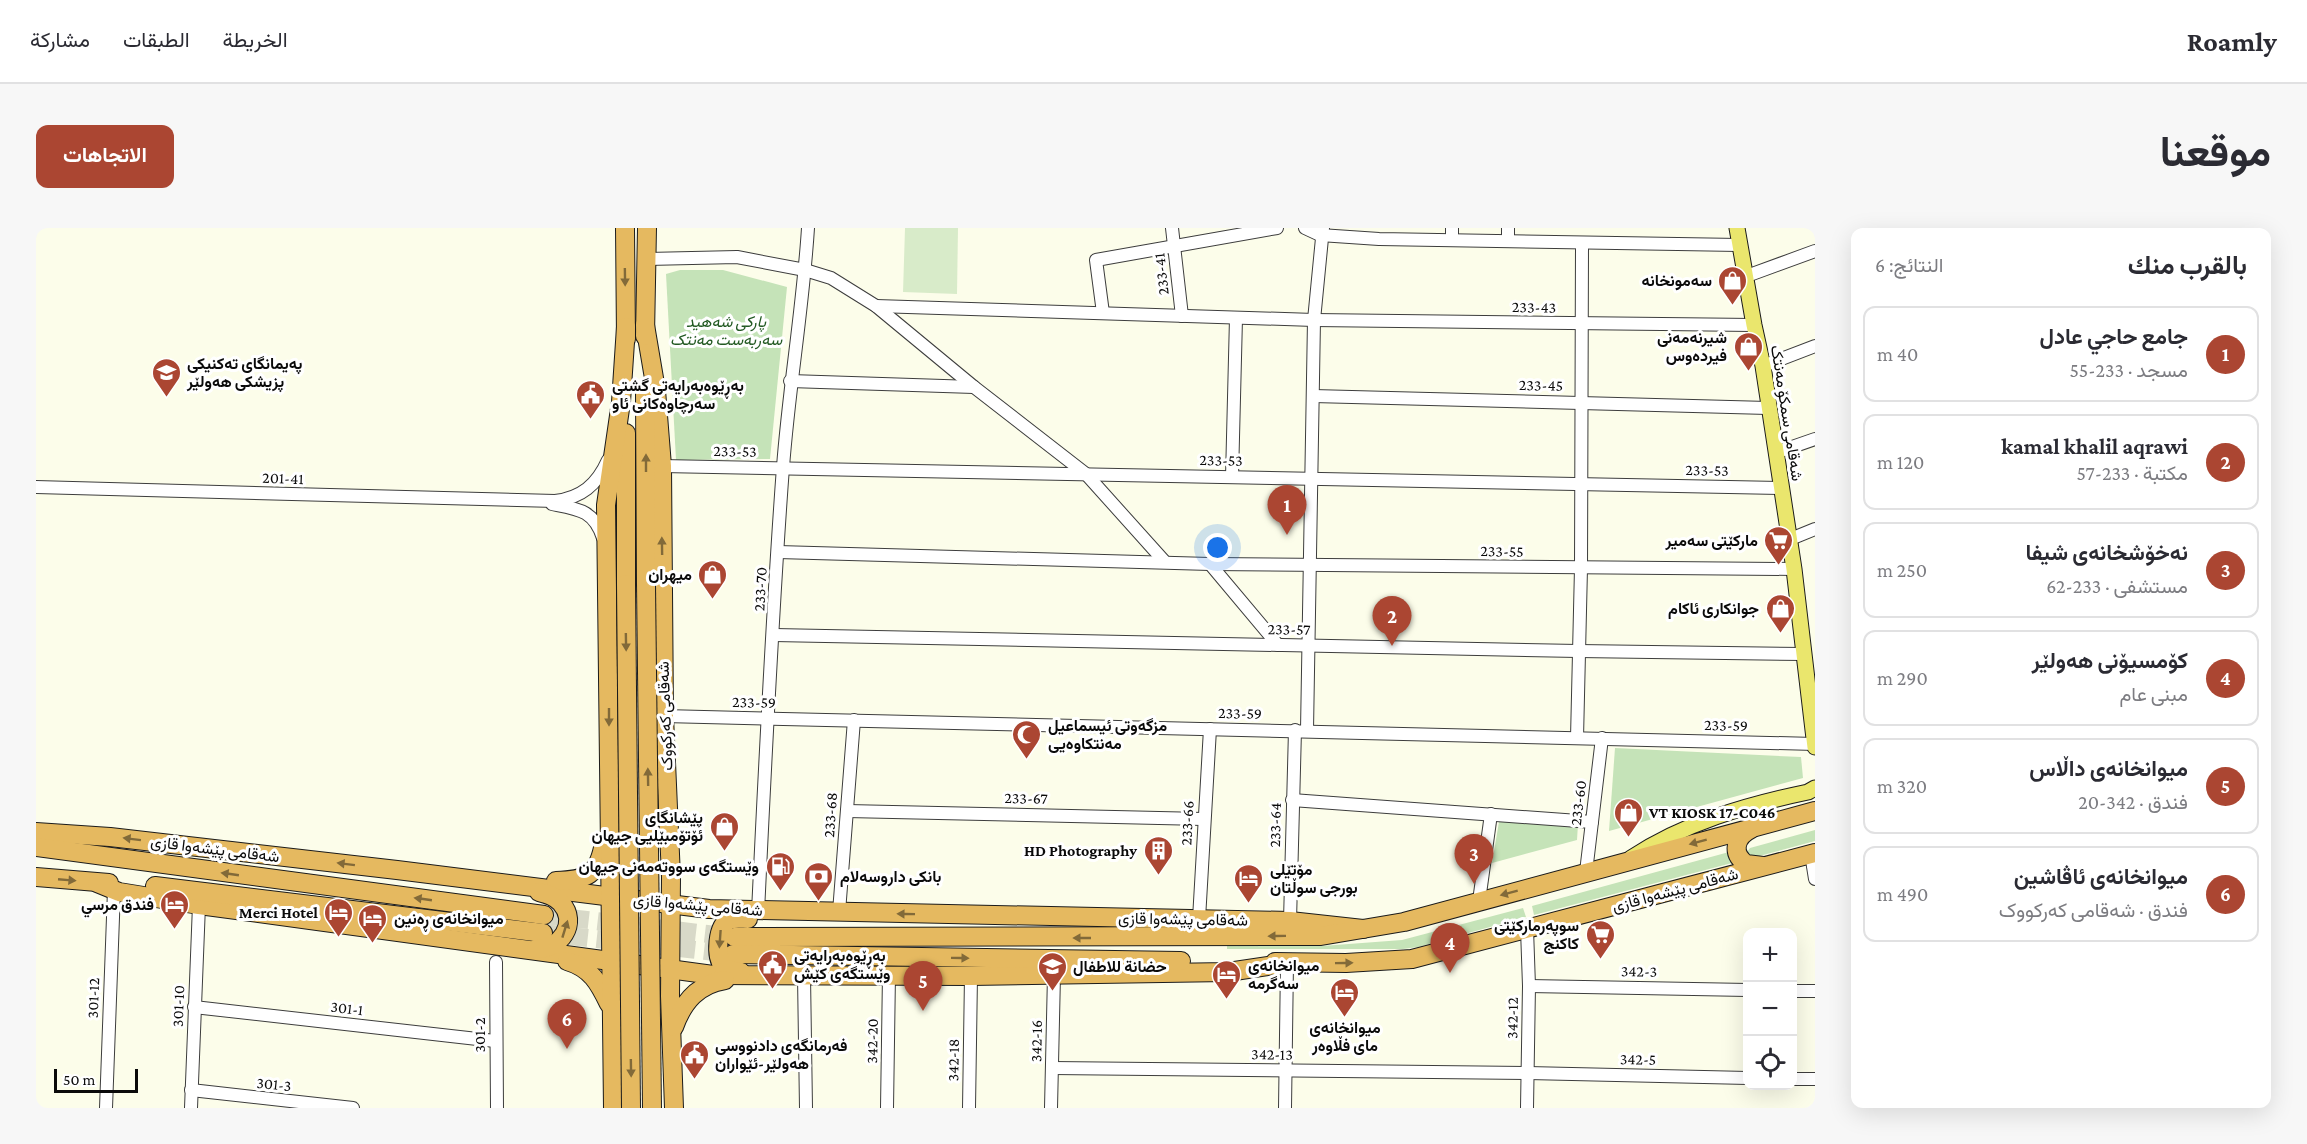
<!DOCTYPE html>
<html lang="ar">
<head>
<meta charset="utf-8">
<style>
  :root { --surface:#fff; --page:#f7f7f7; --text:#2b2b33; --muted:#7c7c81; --line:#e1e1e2; --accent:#ab4632 }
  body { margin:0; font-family:"Crimson Pro",Vazirmatn,serif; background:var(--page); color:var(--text); direction:rtl }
  .controls { position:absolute; right:18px; bottom:18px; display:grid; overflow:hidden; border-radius:12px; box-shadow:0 6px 24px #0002 }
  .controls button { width:54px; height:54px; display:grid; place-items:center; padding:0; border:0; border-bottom:2px solid var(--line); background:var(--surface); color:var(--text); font:30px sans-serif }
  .scale { position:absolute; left:18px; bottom:15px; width:84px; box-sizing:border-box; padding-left:6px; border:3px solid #0a0a0a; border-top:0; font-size:16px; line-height:21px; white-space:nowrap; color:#0a0a0a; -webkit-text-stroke:4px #fff; paint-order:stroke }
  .you { position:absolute; left:1182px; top:320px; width:21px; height:21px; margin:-15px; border:4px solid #fff; border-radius:50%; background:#1a73e8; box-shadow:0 0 0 9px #1a73e833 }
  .badge { display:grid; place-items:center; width:39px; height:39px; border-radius:50%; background:var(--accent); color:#fff; font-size:20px; font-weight:700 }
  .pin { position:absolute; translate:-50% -50px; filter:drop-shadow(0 2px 3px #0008) }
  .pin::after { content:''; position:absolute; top:32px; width:21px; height:18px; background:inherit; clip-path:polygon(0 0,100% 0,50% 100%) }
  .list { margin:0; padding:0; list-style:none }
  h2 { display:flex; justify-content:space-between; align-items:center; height:78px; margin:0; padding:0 24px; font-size:26px }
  h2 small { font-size:20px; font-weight:400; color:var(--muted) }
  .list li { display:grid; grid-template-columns:39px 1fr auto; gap:18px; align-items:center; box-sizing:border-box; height:96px; margin:0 12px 12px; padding:0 12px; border:2px solid var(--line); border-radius:12px }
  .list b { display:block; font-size:22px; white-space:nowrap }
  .list p { margin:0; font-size:20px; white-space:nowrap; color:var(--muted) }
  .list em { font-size:20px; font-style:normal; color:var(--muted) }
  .icon { flex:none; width:33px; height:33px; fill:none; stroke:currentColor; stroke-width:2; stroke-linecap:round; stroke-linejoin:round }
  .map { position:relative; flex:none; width:1779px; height:880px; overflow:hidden; direction:ltr; border-radius:12px }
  header { display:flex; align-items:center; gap:36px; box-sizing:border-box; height:84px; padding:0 30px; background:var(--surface); border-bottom:2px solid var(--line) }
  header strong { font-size:28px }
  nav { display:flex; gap:33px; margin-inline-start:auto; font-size:21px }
  .intro { display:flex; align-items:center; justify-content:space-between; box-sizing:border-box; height:144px; padding:0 36px }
  h1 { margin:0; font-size:42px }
  .button { padding:15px 27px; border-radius:12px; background:var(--accent); color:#fff; font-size:21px; font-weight:700 }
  main { display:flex; gap:36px; padding:0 36px }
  aside { flex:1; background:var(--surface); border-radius:12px; box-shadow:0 6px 24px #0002 }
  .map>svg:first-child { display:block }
</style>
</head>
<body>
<header>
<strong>Roamly</strong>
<nav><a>الخريطة</a><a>الطبقات</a><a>مشاركة</a></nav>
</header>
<div class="intro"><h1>موقعنا</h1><a class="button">الاتجاهات</a></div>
<main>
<aside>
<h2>بالقرب منك<small>النتائج: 6</small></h2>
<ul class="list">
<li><span class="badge">1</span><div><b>جامع حاجي عادل</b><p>مسجد · 233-55</p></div><em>40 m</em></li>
<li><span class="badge">2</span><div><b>kamal khalil aqrawi</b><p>مكتبة · 233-57</p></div><em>120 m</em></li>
<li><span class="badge">3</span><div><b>نەخۆشخانەی شیفا</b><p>مستشفى · 233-62</p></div><em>250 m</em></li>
<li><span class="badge">4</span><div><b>کۆمسیۆنی هەولێر</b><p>مبنى عام</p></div><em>290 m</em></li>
<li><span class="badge">5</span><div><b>میوانخانەی داڵاس</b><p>فندق · 342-20</p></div><em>320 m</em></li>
<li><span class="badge">6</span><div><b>میوانخانەی ئاڤاشین</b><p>فندق · شەقامی کەرکووک</p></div><em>490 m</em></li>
</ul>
</aside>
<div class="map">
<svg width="1779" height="880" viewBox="0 0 1779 880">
  <rect width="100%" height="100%" fill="#fcfdea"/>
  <g fill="#c5e3b8">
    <path d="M644 42H687L751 59 734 231 640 232 630 46Z"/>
    <path d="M1579 520 1765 529 1767 550 1573 603Z"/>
    <path d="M1464 588 1542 596 1541 612 1456 635Z"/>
    <path d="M1779 602V613L1716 630 1711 624 1714 620Z"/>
    <path d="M1693 624 1696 635 1498 687 1496 678Z"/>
    <path d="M1487 680 1490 689 1382 719 1367 721H1191V718H1286L1366 712Z"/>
  </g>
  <path fill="#d8ebc9" d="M869 0H922L921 66 867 64Z"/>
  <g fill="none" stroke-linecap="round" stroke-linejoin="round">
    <g stroke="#d8d9c8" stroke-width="18" stroke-dasharray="18 9" stroke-linecap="butt">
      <path d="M508 687 698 709"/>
      <path d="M507 705 696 726"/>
    </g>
    <defs>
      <g id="minor">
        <path d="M1136 0 1146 88"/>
        <path d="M1269 0 1284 7 1343 11 1703 17"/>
        <path d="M1416 12V0"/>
        <path d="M1472 13V0"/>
        <path d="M611 31 701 29 769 42 795 50 840 78 938 159 1050 246 1129 334"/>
        <path d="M1708 49 1779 23"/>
        <path d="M840 78 1278 92 1718 97"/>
        <path d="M1067 85 1060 32 1241 0"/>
        <path d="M1727 138 1779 118"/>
        <path d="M754 153 938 159"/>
        <path d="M1277 168 1732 180"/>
        <path d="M1739 225 1779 211"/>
        <path d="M626 238 1744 260"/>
        <path d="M1196 249 1200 90"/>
        <path d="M0 259 519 273C545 270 561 257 572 232"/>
        <path d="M516 276C542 281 558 282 567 310"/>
        <path d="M1752 312 1779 301"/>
        <path d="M742 324 1174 336 1758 341"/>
        <path d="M1174 336 1242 417"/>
        <path d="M738 407 1542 423 1768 426"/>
        <path d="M628 488 1779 516"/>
        <path d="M1271 502 1278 92 1287 0"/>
        <path d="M1541 510 1545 340 1546 16"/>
        <path d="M1256 572 1556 594"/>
        <path d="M811 583 1167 591"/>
        <path d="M1775 626 1779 651"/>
        <path d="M1550 644 1566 510"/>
        <path d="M1443 673 1455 586"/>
        <path d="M722 684C729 536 736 387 747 239 753 159 767 80 772 0"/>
        <path d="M803 684 818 492"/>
        <path d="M1163 691 1174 501"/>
        <path d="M1254 693 1259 502"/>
        <path d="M1491 701 1493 758 1491 880"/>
        <path d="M460 734 461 880"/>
        <path d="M768 748 770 880"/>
        <path d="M1493 758 1712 762"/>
        <path d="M1756 763H1779"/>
        <path d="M158 779 459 813"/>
        <path d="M1016 840 1492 845 1712 850"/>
        <path d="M1756 851H1779"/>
        <path d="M155 862 317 880"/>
        <path d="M70 880 78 662"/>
        <path d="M155 880 163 677"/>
        <path d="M851 880 853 746"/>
        <path d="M933 880 935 748"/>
        <path d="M1015 880 1018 747"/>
        <path d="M1249 880 1251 735"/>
      </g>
      <g id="major">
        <path d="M1701 0 1718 97 1727 138 1758 341 1779 519"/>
        <path d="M1595 630C1648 595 1710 577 1772 564L1779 560"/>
      </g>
      <g id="highway">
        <path d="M589 0 590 111"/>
        <path d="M609 97 620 162 626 238 628 488 635 649 634 768 638 880"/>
        <path d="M609 108 611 0"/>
        <path d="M609 166 610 356"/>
        <path d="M590 205V356"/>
        <path d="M1715 601C1699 609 1695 625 1710 636L1727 638"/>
        <path d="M0 604 74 609 361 642 673 681 1254 693 1327 701"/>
        <path d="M0 619 508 687"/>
        <path d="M0 649 73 655"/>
        <path d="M520 653C551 652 562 648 568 615"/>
        <path d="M61 655 83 664 163 677 677 747 935 748 1192 744 1251 735"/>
        <path d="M119 658 507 705"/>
        <path d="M698 709 1285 708 1368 694 1779 583"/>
        <path d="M500 721C524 722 543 695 525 675 519 668 511 666 503 664"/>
        <path d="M697 726 1145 733"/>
        <path d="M531 733C555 740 563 755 573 776"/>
        <path d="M1239 734 1310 735 1376 731 1779 625"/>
        <path d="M705 744C699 743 692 743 687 738 679 728 681 698 693 692 698 690 706 691 712 691"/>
        <path d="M638 799C647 774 662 756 689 752"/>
        <path d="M577 880 570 277 585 174 590 99"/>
      </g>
    </defs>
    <use href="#minor" stroke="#3d3d3d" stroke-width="14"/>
    <use href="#major" stroke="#1b1b1b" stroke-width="17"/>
    <use href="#highway" stroke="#1b1b1b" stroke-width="20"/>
    <use href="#minor" stroke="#fff" stroke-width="12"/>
    <use href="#major" stroke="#eae66d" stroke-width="15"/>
    <use href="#highway" stroke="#e5b960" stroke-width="18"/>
    <defs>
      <g id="highway-bridge">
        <path d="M590 356 595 880"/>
        <path d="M610 356 616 880"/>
      </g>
    </defs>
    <use href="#highway-bridge" stroke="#1b1b1b" stroke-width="20" stroke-linecap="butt"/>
    <use href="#highway-bridge" stroke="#e5b960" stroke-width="18"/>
  </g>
  <defs><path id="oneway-solid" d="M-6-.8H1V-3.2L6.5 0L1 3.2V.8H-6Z" transform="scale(1.5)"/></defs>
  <g fill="#826a39">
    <use href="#oneway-solid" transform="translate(589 49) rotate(89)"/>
    <use href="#oneway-solid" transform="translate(610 235) rotate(-90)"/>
    <use href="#oneway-solid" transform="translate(626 318) rotate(-91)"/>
    <use href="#oneway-solid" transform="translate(590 414) rotate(89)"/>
    <use href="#oneway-solid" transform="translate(573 489) rotate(90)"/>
    <use href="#oneway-solid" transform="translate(612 549) rotate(-91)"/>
    <use href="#oneway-solid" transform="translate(96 611) rotate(-173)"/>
    <use href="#oneway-solid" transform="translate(1662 614) rotate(165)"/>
    <use href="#oneway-solid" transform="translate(310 636) rotate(-173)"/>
    <use href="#oneway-solid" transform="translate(194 646) rotate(-172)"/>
    <use href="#oneway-solid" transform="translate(31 652) rotate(5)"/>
    <use href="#oneway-solid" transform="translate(1473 665) rotate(165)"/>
    <use href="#oneway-solid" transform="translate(387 671) rotate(-172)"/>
    <use href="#oneway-solid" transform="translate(870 686) rotate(-179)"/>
    <use href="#oneway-solid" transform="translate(529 701) rotate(-73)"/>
    <use href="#oneway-solid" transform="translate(1241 708) rotate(179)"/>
    <use href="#oneway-solid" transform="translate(1046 710) rotate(-180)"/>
    <use href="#oneway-solid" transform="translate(684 711) rotate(94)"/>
    <use href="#oneway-solid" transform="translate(924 730) rotate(1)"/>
    <use href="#oneway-solid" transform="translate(1308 735) rotate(-1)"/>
    <use href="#oneway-solid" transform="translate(595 840) rotate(89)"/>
  </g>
  <defs>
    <symbol id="shop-pin" viewBox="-11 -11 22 30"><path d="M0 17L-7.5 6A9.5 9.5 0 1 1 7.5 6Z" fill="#ab4632" stroke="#fff"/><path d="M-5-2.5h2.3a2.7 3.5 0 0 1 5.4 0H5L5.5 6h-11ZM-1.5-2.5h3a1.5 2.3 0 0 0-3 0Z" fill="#fff"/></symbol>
    <symbol id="university-pin" viewBox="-11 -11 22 30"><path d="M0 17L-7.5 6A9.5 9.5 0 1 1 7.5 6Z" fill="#ab4632" stroke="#fff"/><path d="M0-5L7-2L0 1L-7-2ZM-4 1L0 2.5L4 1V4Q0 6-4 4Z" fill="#fff"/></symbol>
    <symbol id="civic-pin" viewBox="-11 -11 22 30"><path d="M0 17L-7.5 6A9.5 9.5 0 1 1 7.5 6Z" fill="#ab4632" stroke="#fff"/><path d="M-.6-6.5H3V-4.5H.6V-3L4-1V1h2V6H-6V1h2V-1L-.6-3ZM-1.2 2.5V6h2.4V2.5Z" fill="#fff"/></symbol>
    <symbol id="supermarket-pin" viewBox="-11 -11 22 30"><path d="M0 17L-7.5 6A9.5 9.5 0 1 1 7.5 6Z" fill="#ab4632" stroke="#fff"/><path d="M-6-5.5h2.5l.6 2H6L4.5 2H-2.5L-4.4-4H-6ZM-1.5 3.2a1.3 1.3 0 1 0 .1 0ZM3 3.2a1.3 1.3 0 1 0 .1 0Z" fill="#fff"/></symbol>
    <symbol id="mosque-pin" viewBox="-11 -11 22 30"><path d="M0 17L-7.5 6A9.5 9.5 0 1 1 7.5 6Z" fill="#ab4632" stroke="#fff"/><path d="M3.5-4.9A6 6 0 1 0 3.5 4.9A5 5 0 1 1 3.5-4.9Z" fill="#fff"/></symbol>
    <symbol id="building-pin" viewBox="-11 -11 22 30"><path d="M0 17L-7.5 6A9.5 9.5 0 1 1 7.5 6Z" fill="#ab4632" stroke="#fff"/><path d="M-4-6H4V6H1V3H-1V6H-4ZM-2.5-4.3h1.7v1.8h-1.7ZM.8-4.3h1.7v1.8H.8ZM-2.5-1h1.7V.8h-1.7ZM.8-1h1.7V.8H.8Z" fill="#fff"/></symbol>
    <symbol id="fuel-pin" viewBox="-11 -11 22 30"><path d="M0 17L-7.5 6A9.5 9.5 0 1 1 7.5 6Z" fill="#ab4632" stroke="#fff"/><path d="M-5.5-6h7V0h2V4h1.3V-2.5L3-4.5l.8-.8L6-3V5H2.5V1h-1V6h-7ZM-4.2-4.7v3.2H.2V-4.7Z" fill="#fff"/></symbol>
    <symbol id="bank-pin" viewBox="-11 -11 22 30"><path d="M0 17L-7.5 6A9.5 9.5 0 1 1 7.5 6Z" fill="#ab4632" stroke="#fff"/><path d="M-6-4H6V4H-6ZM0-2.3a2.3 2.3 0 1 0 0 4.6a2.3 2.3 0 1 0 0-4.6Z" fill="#fff"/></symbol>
    <symbol id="hotel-pin" viewBox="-11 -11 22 30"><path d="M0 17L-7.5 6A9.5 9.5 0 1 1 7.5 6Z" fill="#ab4632" stroke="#fff"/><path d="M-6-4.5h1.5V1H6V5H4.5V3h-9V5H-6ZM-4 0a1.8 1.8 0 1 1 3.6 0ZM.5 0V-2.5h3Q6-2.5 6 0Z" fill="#fff"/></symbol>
    <symbol id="school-pin" viewBox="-11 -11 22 30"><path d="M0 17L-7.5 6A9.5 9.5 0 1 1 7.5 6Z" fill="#ab4632" stroke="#fff"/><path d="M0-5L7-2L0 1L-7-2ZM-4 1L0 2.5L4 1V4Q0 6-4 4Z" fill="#fff"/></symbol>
  </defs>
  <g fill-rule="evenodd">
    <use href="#shop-pin" x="1680" y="36" width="33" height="45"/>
    <use href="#shop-pin" x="1696" y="102" width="33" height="45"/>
    <use href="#university-pin" x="114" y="128" width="33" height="45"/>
    <use href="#civic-pin" x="538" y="150" width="33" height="45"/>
    <use href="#supermarket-pin" x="1726" y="296" width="33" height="45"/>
    <use href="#shop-pin" x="660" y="330" width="33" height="45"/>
    <use href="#shop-pin" x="1728" y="364" width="33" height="45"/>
    <use href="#mosque-pin" x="974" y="490" width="33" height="45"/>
    <use href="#shop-pin" x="1576" y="568" width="33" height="45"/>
    <use href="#shop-pin" x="672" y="582" width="33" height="45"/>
    <use href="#building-pin" x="1106" y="606" width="33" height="45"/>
    <use href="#fuel-pin" x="728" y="622" width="33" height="45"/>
    <use href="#bank-pin" x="766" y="632" width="33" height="45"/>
    <use href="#hotel-pin" x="1196" y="634" width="33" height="45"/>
    <use href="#hotel-pin" x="122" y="660" width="33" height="45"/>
    <use href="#hotel-pin" x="286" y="668" width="33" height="45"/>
    <use href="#hotel-pin" x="320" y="674" width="33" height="45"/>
    <use href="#supermarket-pin" x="1548" y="690" width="33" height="45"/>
    <use href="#civic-pin" x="720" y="720" width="33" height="45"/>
    <use href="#school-pin" x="1000" y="722" width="33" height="45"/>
    <use href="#hotel-pin" x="1174" y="730" width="33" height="45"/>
    <use href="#hotel-pin" x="1292" y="748" width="33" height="45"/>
    <use href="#civic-pin" x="642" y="810" width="33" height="45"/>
  </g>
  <g text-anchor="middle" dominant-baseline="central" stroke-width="6" stroke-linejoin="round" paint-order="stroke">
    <g font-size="16" fill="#0a0a0a" stroke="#fff">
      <text transform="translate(1125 46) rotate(-96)">233-41</text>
      <text transform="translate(1498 79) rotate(1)">233-43</text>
      <text transform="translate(1505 157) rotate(1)">233-45</text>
      <text transform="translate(1751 185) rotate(81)">شەقامی سمکۆ مەنتک</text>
      <text transform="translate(699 223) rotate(1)">233-53</text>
      <text transform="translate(1185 232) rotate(1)">233-53</text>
      <text transform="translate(1671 242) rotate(1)">233-53</text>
      <text transform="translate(247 250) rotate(2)">201-41</text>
      <text transform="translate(1466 323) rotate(1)">233-55</text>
      <text transform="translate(724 361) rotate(-87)">233-70</text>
      <text transform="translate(1253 401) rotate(1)">233-57</text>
      <text transform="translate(718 474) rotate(1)">233-59</text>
      <text transform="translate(1204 485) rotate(1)">233-59</text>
      <text transform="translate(629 488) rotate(-92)">شەقامی کەرکووک</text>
      <text transform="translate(1690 497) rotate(1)">233-59</text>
      <text transform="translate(990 570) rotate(1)">233-67</text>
      <text transform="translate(1542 575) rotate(-83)">233-60</text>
      <text transform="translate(794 587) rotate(-86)">233-68</text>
      <text transform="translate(1151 595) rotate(-87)">233-66</text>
      <text transform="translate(1239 597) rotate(-89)">233-64</text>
      <text transform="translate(179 621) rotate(7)">شەقامی پێشەوا قازی</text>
      <text transform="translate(1639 662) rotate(-15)">شەقامی پێشەوا قازی</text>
      <text transform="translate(662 677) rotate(5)">شەقامی پێشەوا قازی</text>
      <text transform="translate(1147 691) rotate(1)">شەقامی پێشەوا قازی</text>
      <text transform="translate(1603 743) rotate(1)">342-3</text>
      <text transform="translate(57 770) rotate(-88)">301-12</text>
      <text transform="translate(142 778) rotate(-88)">301-10</text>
      <text transform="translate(311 780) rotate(7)">301-1</text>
      <text transform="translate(1476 790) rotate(-89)">342-12</text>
      <text transform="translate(443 807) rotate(-90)">301-2</text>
      <text transform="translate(836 813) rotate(-89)">342-20</text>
      <text transform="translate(1000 813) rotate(-89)">342-16</text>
      <text transform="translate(1236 826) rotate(1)">342-13</text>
      <text transform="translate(1602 831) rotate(1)">342-5</text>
      <text transform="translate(917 832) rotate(-89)">342-18</text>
      <text transform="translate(238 856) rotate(6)">301-3</text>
    </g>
    <g font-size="16" font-weight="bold" fill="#0a0a0a" stroke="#fff" text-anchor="end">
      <text x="1676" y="52">سەمونخانە</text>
      <text x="1691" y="109">شیرنەمەنی<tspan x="1691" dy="18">فیردەوس</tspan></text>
      <text x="151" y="135" text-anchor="start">پەیمانگای تەکنیکی<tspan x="151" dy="18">پزیشکی هەولێر</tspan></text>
      <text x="576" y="157" text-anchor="start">بەڕێوەبەرایەتی گشتی<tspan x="576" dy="18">سەرچاوەکانی ئاو</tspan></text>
      <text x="1722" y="312">مارکێتی سەمیر</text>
      <text x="656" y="346">میهران</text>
      <text x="1723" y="380">جوانکاری ئاکام</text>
      <text x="1012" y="497" text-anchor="start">مزگەوتی ئیسماعیل<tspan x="1012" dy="18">مەنتکاوەیی</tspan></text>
      <text x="1613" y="584" text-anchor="start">VT KIOSK 17-C046</text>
      <text x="667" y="589">پێشانگای<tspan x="667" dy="18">ئۆتۆمبێلیی جیھان</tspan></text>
      <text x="1101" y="622">HD Photography</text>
      <text x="723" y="638">وێستگەی سووتەمەنی جیھان</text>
      <text x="1234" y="641" text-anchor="start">مۆتێلی<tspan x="1234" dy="18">بورجی سوڵتان</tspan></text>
      <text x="804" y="648" text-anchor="start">بانکی داروسەلام</text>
      <text x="118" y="676">فندق مرسي</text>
      <text x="282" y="684">Merci Hotel</text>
      <text x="358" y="690" text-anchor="start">میوانخانەی ڕەنین</text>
      <text x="1543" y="697">سوپەرمارکێتی<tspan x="1543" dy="18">کاکنج</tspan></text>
      <text x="758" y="727" text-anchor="start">بەڕێوەبەرایەتی<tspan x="758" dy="18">وێستگەی کێش</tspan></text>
      <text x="1212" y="737" text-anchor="start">میوانخانەی<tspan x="1212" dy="18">سەگرمە</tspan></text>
      <text x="1037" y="738" text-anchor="start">حضانة للاطفال</text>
      <text x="1309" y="799" text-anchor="middle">میوانخانەی<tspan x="1309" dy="18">مای فڵاوەر</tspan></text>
      <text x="679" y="817" text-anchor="start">فه‌رمانگه‌ی دادنووسی<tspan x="679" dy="18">هه‌ولێر-ئێواران</tspan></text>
    </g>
    <g font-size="16" font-style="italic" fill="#235a23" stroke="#fff">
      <text x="690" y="93">پارکی شەهید<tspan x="690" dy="18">سەربەست مەنتک</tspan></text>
    </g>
  </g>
</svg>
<div class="controls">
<button>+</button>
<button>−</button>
<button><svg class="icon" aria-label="locate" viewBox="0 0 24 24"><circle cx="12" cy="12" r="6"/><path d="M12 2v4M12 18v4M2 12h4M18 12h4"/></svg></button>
</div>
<div class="scale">50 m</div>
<div class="you"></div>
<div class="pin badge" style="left:1251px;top:307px">1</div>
<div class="pin badge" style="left:1356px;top:418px">2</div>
<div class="pin badge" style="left:1438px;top:656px">3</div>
<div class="pin badge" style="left:1414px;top:745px">4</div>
<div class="pin badge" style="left:887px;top:783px">5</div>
<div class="pin badge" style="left:531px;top:821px">6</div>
</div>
</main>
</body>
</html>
